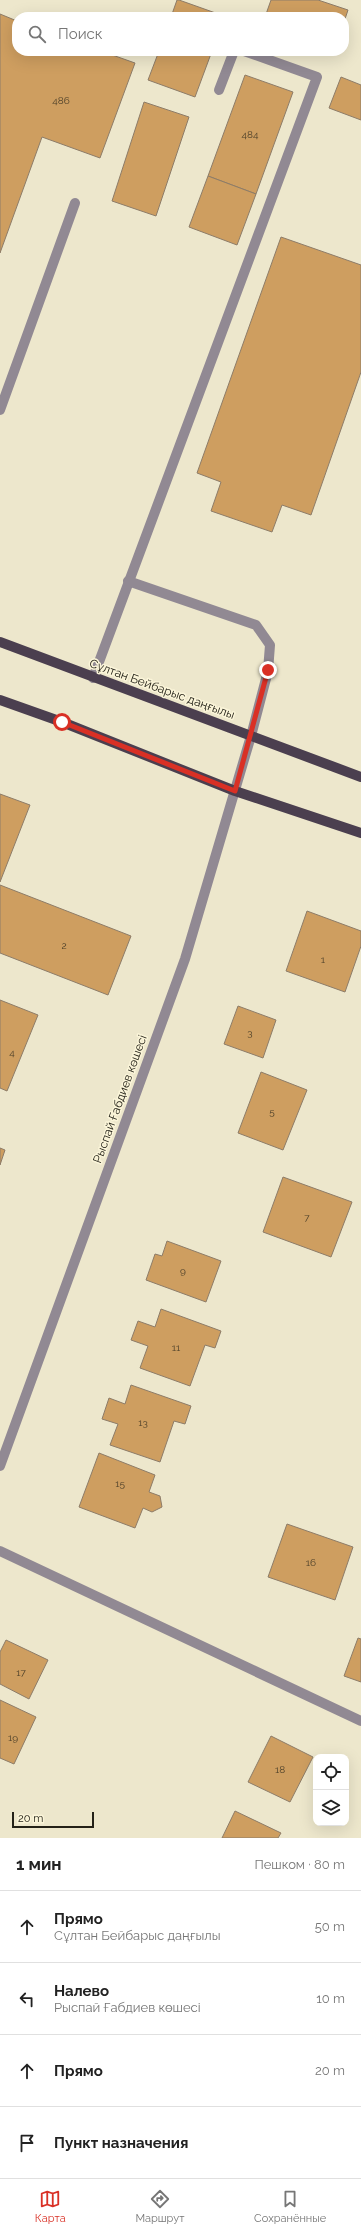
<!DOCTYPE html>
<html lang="ru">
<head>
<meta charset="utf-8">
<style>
  :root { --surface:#fff; --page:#f6f6f6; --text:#222; --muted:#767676; --line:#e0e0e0; --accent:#d93025 }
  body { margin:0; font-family:Raleway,sans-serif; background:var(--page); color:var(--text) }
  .controls { position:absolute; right:12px; bottom:12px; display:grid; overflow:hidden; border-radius:8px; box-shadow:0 4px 16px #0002 }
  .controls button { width:36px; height:36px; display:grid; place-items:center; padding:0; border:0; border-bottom:1px solid var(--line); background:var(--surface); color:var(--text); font:20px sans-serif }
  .scale { position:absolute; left:12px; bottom:10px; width:82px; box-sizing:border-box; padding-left:4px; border:2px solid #242218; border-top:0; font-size:11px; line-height:14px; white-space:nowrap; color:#242218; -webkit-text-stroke:3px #fbf5d9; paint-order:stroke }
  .stop { position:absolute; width:12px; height:12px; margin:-9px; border:3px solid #d93025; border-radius:50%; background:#fff }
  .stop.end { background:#d93025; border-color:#fff; box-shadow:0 1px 4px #0008 }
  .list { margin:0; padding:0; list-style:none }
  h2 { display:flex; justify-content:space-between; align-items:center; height:52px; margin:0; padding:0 16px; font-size:17px }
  h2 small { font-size:13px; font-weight:400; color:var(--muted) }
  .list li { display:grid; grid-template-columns:26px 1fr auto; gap:12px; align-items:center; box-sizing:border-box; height:72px; padding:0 16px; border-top:1px solid var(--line) }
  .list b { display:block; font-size:15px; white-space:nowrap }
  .list p { margin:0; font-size:13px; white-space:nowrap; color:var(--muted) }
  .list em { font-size:13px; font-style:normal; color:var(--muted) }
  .icon { flex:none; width:22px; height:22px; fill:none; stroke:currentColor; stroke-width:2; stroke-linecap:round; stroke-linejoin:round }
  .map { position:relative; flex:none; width:361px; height:1838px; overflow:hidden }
  .search { position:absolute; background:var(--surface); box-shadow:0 4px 16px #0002; left:12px; right:12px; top:12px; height:44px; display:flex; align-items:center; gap:10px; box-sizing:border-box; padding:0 14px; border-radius:16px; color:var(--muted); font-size:15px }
  .sheet { height:340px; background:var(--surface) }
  nav { display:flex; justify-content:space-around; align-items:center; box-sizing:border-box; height:56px; border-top:1px solid var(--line); background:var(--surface); font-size:11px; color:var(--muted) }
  nav a { display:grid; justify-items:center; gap:2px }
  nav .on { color:var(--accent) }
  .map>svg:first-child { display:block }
</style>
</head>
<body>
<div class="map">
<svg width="361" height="1838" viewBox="0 0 361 1838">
  <rect width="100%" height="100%" fill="#ede7cc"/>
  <g fill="#ce9e60" stroke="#8d7c68">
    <path d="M177 0H179L224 16 171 17Z"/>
    <path d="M271 0H318L348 10 344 22V17H265Z"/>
    <path d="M0 14 17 21V51H101L135 63 100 158 42 137 0 253Z"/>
    <path d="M159 51H212L195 97 148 80Z"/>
    <path d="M245 75 293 92 256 194 208 176Z"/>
    <path d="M341 77 361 85V120L329 108Z"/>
    <path d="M144 102 189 117 156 216 112 201Z"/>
    <path d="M208 176 256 194 237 245 189 227Z"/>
    <path d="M281 237 361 265V372L311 515 282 505 272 532 211 511 221 482 197 473Z"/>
    <path d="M0 794 30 805 0 882Z"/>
    <path d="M0 885 131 936 108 995 0 953Z"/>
    <path d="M307 911 361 931V946L345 992 286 971Z"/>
    <path d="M0 1000 38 1015 7 1091 0 1088Z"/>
    <path d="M238 1006 276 1020 263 1058 224 1044Z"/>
    <path d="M261 1072 307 1090 283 1150 238 1133Z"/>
    <path d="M0 1148 5 1150 0 1165Z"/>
    <path d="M283 1177 352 1202 331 1257 263 1232Z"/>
    <path d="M167 1241 221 1261 206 1302 146 1280 155 1254 162 1256Z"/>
    <path d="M161 1309 221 1331 215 1348 205 1345 190 1386 140 1368 148 1346 131 1340 138 1321 155 1327Z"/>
    <path d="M131 1385 191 1406 185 1424 174 1421 160 1462 110 1445 118 1424 102 1419 109 1398 125 1404Z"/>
    <path d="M99 1453 155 1475 149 1492 160 1496 162 1507 152 1512 143 1508 135 1528 79 1507Z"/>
    <path d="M287 1524 353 1547 335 1600 268 1577Z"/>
    <path d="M358 1638 361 1639V1682L344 1676Z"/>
    <path d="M6 1640 48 1660 29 1699 0 1684V1652Z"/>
    <path d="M0 1700 36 1717 14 1764 0 1758Z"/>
    <path d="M271 1736 313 1757 290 1802 248 1782Z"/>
    <path d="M235 1811 281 1833 278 1838H222Z"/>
  </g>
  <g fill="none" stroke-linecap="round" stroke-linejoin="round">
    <g stroke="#918993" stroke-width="10">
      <path d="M219 90 234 51"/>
      <path d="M0 410 75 203"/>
      <path d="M93 678 317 77 244 51"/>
      <path d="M0 1466 185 959 251 736 268 671 270 645 256 625 128 581"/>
      <path d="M0 1551 361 1721"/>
    </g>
    <g stroke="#4b3f4f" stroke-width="10">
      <path d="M0 642 361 777"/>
      <path d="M0 700 62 722 235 791 361 833"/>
    </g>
  </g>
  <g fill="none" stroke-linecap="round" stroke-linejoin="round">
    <path stroke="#d93025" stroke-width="5" d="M62 722 235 791 268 670"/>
  </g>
  <g text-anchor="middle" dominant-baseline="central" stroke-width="3" stroke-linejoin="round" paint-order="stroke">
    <g font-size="10" fill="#4e412a">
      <text x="61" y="100">486</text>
      <text x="250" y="134">484</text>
      <text x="64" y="945">2</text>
      <text x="323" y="959">1</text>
      <text x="250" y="1032">3</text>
      <text x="12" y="1052">4</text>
      <text x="272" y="1111">5</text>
      <text x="307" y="1217">7</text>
      <text x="183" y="1270">9</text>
      <text x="176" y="1347">11</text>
      <text x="143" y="1422">13</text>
      <text x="120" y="1483">15</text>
      <text x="311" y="1562">16</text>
      <text x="21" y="1672">17</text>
      <text x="13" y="1737">19</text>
      <text x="280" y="1769">18</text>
    </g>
    <g font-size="12" fill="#242218" stroke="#fbf5d9">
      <text transform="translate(162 689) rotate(20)">Сұлтан Бейбарыс даңғылы</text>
      <text transform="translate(120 1099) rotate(-70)">Рыспай Ғабдиев көшесі</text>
    </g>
  </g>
</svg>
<div class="controls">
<button><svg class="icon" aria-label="locate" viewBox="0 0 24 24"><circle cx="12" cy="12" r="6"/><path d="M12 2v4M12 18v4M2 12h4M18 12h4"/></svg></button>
<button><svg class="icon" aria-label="layers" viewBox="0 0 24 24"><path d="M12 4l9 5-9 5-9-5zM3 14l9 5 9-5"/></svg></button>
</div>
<div class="scale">20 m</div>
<div class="stop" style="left:62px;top:722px"></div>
<div class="stop end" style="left:268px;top:670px"></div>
<div class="search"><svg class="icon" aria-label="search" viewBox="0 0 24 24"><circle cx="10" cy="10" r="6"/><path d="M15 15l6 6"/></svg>Поиск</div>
</div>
<section class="sheet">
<h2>1 мин<small>Пешком · 80 m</small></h2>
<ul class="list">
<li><svg class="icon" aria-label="ahead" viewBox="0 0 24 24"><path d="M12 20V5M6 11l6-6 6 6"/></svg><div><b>Прямо</b><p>Сұлтан Бейбарыс даңғылы</p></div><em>50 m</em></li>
<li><svg class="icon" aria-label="left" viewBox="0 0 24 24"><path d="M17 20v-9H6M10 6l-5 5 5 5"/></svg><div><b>Налево</b><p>Рыспай Ғабдиев көшесі</p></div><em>10 m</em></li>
<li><svg class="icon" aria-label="ahead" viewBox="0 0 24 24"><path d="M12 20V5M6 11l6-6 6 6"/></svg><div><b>Прямо</b></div><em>20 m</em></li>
<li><svg class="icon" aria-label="arrive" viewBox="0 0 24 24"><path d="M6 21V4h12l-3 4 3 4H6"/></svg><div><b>Пункт назначения</b></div></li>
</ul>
</section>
<nav>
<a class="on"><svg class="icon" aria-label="map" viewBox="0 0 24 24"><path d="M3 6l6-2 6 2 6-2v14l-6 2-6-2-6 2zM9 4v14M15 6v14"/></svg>Карта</a>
<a><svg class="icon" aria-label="directions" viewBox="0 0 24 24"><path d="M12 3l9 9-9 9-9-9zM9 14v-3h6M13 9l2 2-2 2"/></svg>Маршрут</a>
<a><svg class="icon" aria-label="saved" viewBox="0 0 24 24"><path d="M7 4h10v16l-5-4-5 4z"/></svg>Сохранённые</a>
</nav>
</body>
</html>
